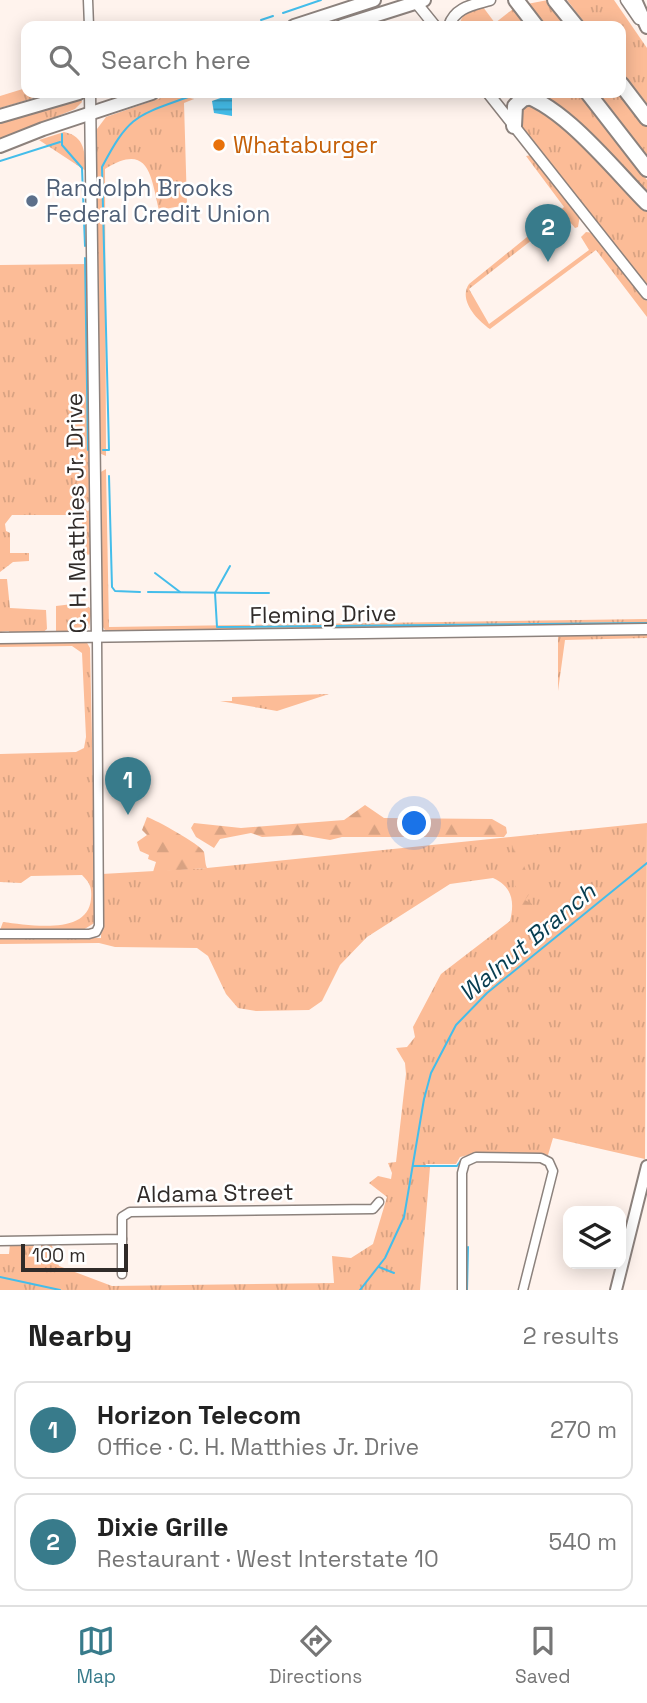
<!DOCTYPE html>
<html lang="en">
<head>
<meta charset="utf-8">
<style>
  :root { --surface:#fff; --page:#f6f6f6; --text:#222; --muted:#767676; --line:#e0e0e0; --accent:#387b8b }
  body { margin:0; font-family:"Space Grotesk",sans-serif; background:var(--page); color:var(--text) }
  .controls { position:absolute; right:21px; bottom:21px; display:grid; overflow:hidden; border-radius:14px; box-shadow:0 4px 18px #0003 }
  .controls button { width:63px; height:63px; display:grid; place-items:center; padding:0; border:0; border-bottom:2px solid var(--line); background:var(--surface); color:var(--text); font:35px sans-serif }
  .scale { position:absolute; left:21px; bottom:18px; width:107px; box-sizing:border-box; padding-left:7px; border:4px solid #302b29; border-top:0; font-size:19px; line-height:24px; white-space:nowrap; color:#302b29; -webkit-text-stroke:5px #fff; paint-order:stroke }
  .you { position:absolute; left:415px; top:824px; width:24px; height:24px; margin:-18px; border:5px solid #fff; border-radius:50%; background:#1a73e8; box-shadow:0 0 0 10px #1a73e833 }
  .badge { display:grid; place-items:center; width:46px; height:46px; border-radius:50%; background:var(--accent); color:#fff; font-size:23px; font-weight:700 }
  .pin { position:absolute; translate:-50% -58px; filter:drop-shadow(0 2px 4px #0008) }
  .pin::after { content:''; position:absolute; top:37px; width:24px; height:21px; background:inherit; clip-path:polygon(0 0,100% 0,50% 100%) }
  .list { margin:0; padding:0; list-style:none }
  h2 { display:flex; justify-content:space-between; align-items:center; height:91px; margin:0; padding:0 28px; font-size:30px }
  h2 small { font-size:23px; font-weight:400; color:var(--muted) }
  .list li { display:grid; grid-template-columns:46px 1fr auto; gap:21px; align-items:center; box-sizing:border-box; height:98px; margin:0 14px 14px; padding:0 14px; border:2px solid var(--line); border-radius:14px }
  .list b { display:block; font-size:26px; white-space:nowrap }
  .list p { margin:0; font-size:23px; white-space:nowrap; color:var(--muted) }
  .list em { font-size:23px; font-style:normal; color:var(--muted) }
  .icon { flex:none; width:38px; height:38px; fill:none; stroke:currentColor; stroke-width:2; stroke-linecap:round; stroke-linejoin:round }
  .map { position:relative; flex:none; width:647px; height:1290px; overflow:hidden }
  .search { position:absolute; background:var(--surface); box-shadow:0 4px 18px #0003; left:21px; right:21px; top:21px; height:77px; display:flex; align-items:center; gap:18px; box-sizing:border-box; padding:0 24px; border-radius:14px; color:var(--muted); font-size:26px }
  .sheet { height:315px; background:var(--surface) }
  nav { display:flex; justify-content:space-around; align-items:center; box-sizing:border-box; height:98px; border-top:2px solid var(--line); background:var(--surface); font-size:19px; color:var(--muted) }
  nav a { display:grid; justify-items:center; gap:4px }
  nav .on { color:var(--accent) }
  .map>svg:first-child { display:block }
</style>
</head>
<body>
<div class="map">
<svg width="647" height="1290" viewBox="0 0 647 1290">
  <defs>
    <pattern id="grass-tufts" width="24" height="20" patternUnits="userSpaceOnUse" patternTransform="scale(1.75)"><rect width="24" height="20" fill="#fcbc97"/><path d="M3 7l-1-3M5 7V3M7 7l1-3M15 17l-1-3M17 17v-4M19 17l1-3" fill="none" stroke="#d8a282"/></pattern>
    <pattern id="forest-firs" width="22" height="20" patternUnits="userSpaceOnUse" patternTransform="scale(1.75)"><rect width="22" height="20" fill="#fcbc97"/><path d="M5 1l3.5 6h-7zM16 11l3.5 6h-7z" fill="#d8a282"/></pattern>
    <pattern id="water-rules" width="6" height="5" patternUnits="userSpaceOnUse" patternTransform="scale(1.75)"><rect width="6" height="5" fill="#44bdea"/><path d="M0 2.5h6" fill="none" stroke="#399abe"/></pattern>
  </defs>
  <rect width="100%" height="100%" fill="#fff3ed"/>
  <g fill="url(#grass-tufts)">
    <path d="M548 0 568 26H544L527 4Z"/>
    <path d="M567 0H614L647 48V104L621 70V26H587Z"/>
    <path d="M483 7 495 23 513 9 526 26H495L490 21 478 26H458L465 12Z"/>
    <path d="M26 88V93H51L0 108V96Z"/>
    <path d="M175 93H191L190 98 194 99 184 103 187 205 159 210C151 178 150 141 105 169L106 456 99 453 94 133 106 117Z"/>
    <path d="M537 93H579L647 180V198L562 112Z"/>
    <path d="M596 93H620L647 127V159Z"/>
    <path d="M81 99 82 102 75 109 0 140V122Z"/>
    <path d="M527 102 546 109 647 207V286L519 124 518 112Z"/>
    <path d="M64 132C85 136 85 153 86 171L39 140Z"/>
    <path d="M531 155 580 215 578 227 575 228 564 215 469 289 489 324 589 250 581 237 586 232 594 233 647 301V317L596 250 490 329C477 320 458 300 469 284L564 207 526 156Z"/>
    <path d="M89 264 91 500 83 506 87 511 91 510 93 550 91 554 83 556 82 515H12L5 524 6 531 10 533V553H29V561L13 562 0 572V579H7L10 608 46 610 47 629 41 634 8 635 9 631 0 632V265Z"/>
    <path d="M106 469 109 627 647 619V625L106 632 100 622 99 473Z"/>
    <path d="M81 603 92 609 89 628 77 633 56 632V606Z"/>
    <path d="M647 632V638L565 640 558 691V634Z"/>
    <path d="M86 641 90 648 96 922 83 930H0L3 922C29 925 88 936 91 899 92 887 90 883 82 875L31 876 21 883 0 882V754L76 752 84 748 86 737 82 653 72 646 0 647V642Z"/>
    <path d="M329 694 277 711 220 701H232V697Z"/>
    <path d="M647 823 645 1159 553 1138 548 1155 477 1153 460 1157 456 1164H426L425 1167H430L420 1290H0V1254H9L10 1244 51 1243 59 1266 112 1286 334 1283 332 1256 351 1258 373 1244 387 1197 369 1183 378 1176 391 1179 392 1173 388 1163 396 1162 406 1074 405 1063 396 1048 407 1047 415 1037 413 1027 441 974 510 921C515 902 512 886 493 878L450 884 367 937 340 965 322 1001 309 1010 256 1011 238 1008 226 994 208 956 197 948 115 947 99 943 0 944V938H101L102 874 207 868Z"/>
  </g>
  <g fill="url(#forest-firs)">
    <path d="M365 805 384 818 492 819 506 827 507 833 504 837H342L330 840 301 835 262 837 251 833 220 839 214 848 196 837 191 828 194 823 241 828 344 820Z"/>
    <path d="M147 817C156 820 200 844 204 852 205 856 205 864 207 868L153 872 156 862 148 859 149 855 140 851 137 842 147 835 142 830Z"/>
    <path d="M519 842 526 851 523 863 526 871 523 874 530 878 532 890 525 900 532 904 530 916 519 919 512 843Z"/>
  </g>
  <path fill="url(#water-rules)" d="M229 95 232 96V116L214 113 212 101Z"/>
  <g fill="none" stroke-linecap="round" stroke-linejoin="round">
    <g stroke="#44bdea" stroke-width="2">
      <path d="M283 13 321 0"/>
      <path d="M261 20 273 16"/>
      <path d="M240 26 253 22"/>
      <path d="M62 134V145L82 168 85 246"/>
      <path d="M0 161 60 142"/>
      <path d="M85 258 88 450"/>
      <path d="M103 450H109L102 167C130 114 136 116 191 96"/>
      <path d="M109 476 112 587 115 591 140 592"/>
      <path d="M230 566 215 593 217 627 647 623"/>
      <path d="M155 573 180 592"/>
      <path d="M148 592 269 593"/>
      <path d="M413 1166H457L462 1159"/>
      <path d="M379 1267 394 1273"/>
      <path d="M0 1277 60 1290"/>
      <path d="M360 1290 385 1258 404 1217 424 1099 431 1073 456 1025 487 993 647 863"/>
      <path d="M467 1290 468 1247"/>
    </g>
    <defs>
      <g id="minor">
        <path d="M88 0 89 26"/>
        <path d="M0 934H89L96 932 99 926 97 637"/>
        <path d="M122 1239V1274"/>
        <path d="M0 1241 122 1239V1217L130 1212 373 1209 379 1202"/>
        <path d="M462 1290V1173L465 1162 476 1157 541 1158 549 1162 553 1171 523 1290"/>
      </g>
      <g id="tertiary">
        <path d="M414 0 435 26"/>
        <path d="M626 0 639 19"/>
        <path d="M449 26C455 7 473 5 490 0"/>
        <path d="M90 93 97 637"/>
        <path d="M488 93 647 294"/>
        <path d="M0 638 647 629"/>
      </g>
      <path id="secondary" d="M616 1290 647 1166"/>
      <g id="primary">
        <path d="M635 0 647 27"/>
        <path d="M294 26 374 0"/>
        <path d="M342 26 424 0"/>
        <path d="M0 116 79 93"/>
        <path d="M0 146 43 129 152 93"/>
      </g>
      <g id="motorway">
        <path d="M516 0 536 26"/>
        <path d="M555 0 576 26"/>
        <path d="M621 84 647 118"/>
        <path d="M517 93C562 103 614 170 647 203"/>
        <path d="M588 93 647 169"/>
        <path d="M514 126 515 106 523 99 532 97"/>
      </g>
    </defs>
    <use href="#minor" stroke="#8c827d" stroke-width="11"/>
    <use href="#tertiary" stroke="#8c827d" stroke-width="13"/>
    <use href="#secondary" stroke="#8c827d" stroke-width="14"/>
    <use href="#primary" stroke="#8c827d" stroke-width="16"/>
    <use href="#motorway" stroke="#8c827d" stroke-width="18"/>
    <use href="#minor" stroke="#fff" stroke-width="8"/>
    <use href="#tertiary" stroke="#fff" stroke-width="10"/>
    <use href="#secondary" stroke="#fff" stroke-width="10"/>
    <use href="#primary" stroke="#fff" stroke-width="12"/>
    <use href="#motorway" stroke="#fff" stroke-width="14"/>
  </g>
  <circle fill="#e8710a" stroke="#fff" stroke-width="2.5" cx="219" cy="145" r="7"/>
  <circle fill="#5c6f8a" stroke="#fff" stroke-width="2.5" cx="32" cy="201" r="7"/>
  <g text-anchor="middle" dominant-baseline="central" stroke-width="5" stroke-linejoin="round" paint-order="stroke">
    <g font-size="23" fill="#c56008" stroke="#fff" text-anchor="start">
      <text x="233" y="145">Whataburger</text>
    </g>
    <g font-size="23" fill="#4e5e75" stroke="#fff" text-anchor="start">
      <text x="46" y="188">Randolph Brooks<tspan x="46" dy="26">Federal Credit Union</tspan></text>
    </g>
    <g font-size="23" fill="#302b29" stroke="#fff">
      <text transform="translate(76 513) rotate(-91)">C. H. Matthies Jr. Drive</text>
      <text transform="translate(323 614) rotate(-1)">Fleming Drive</text>
      <text transform="translate(215 1193) rotate(-1)">Aldama Street</text>
    </g>
    <g font-size="24" font-style="italic" fill="#073d50" stroke="#fff">
      <text transform="translate(527 942) rotate(-40)">Walnut Branch</text>
    </g>
  </g>
</svg>
<div class="controls">
<button><svg class="icon" aria-label="layers" viewBox="0 0 24 24"><path d="M12 4l9 5-9 5-9-5zM3 14l9 5 9-5"/></svg></button>
</div>
<div class="scale">100 m</div>
<div class="you"></div>
<div class="pin badge" style="left:128px;top:815px">1</div>
<div class="pin badge" style="left:548px;top:262px">2</div>
<div class="search"><svg class="icon" aria-label="search" viewBox="0 0 24 24"><circle cx="10" cy="10" r="6"/><path d="M15 15l6 6"/></svg>Search here</div>
</div>
<section class="sheet">
<h2>Nearby<small>2 results</small></h2>
<ul class="list">
<li><span class="badge">1</span><div><b>Horizon Telecom</b><p>Office · C. H. Matthies Jr. Drive</p></div><em>270 m</em></li>
<li><span class="badge">2</span><div><b>Dixie Grille</b><p>Restaurant · West Interstate 10</p></div><em>540 m</em></li>
</ul>
</section>
<nav>
<a class="on"><svg class="icon" aria-label="map" viewBox="0 0 24 24"><path d="M3 6l6-2 6 2 6-2v14l-6 2-6-2-6 2zM9 4v14M15 6v14"/></svg>Map</a>
<a><svg class="icon" aria-label="directions" viewBox="0 0 24 24"><path d="M12 3l9 9-9 9-9-9zM9 14v-3h6M13 9l2 2-2 2"/></svg>Directions</a>
<a><svg class="icon" aria-label="saved" viewBox="0 0 24 24"><path d="M7 4h10v16l-5-4-5 4z"/></svg>Saved</a>
</nav>
</body>
</html>
